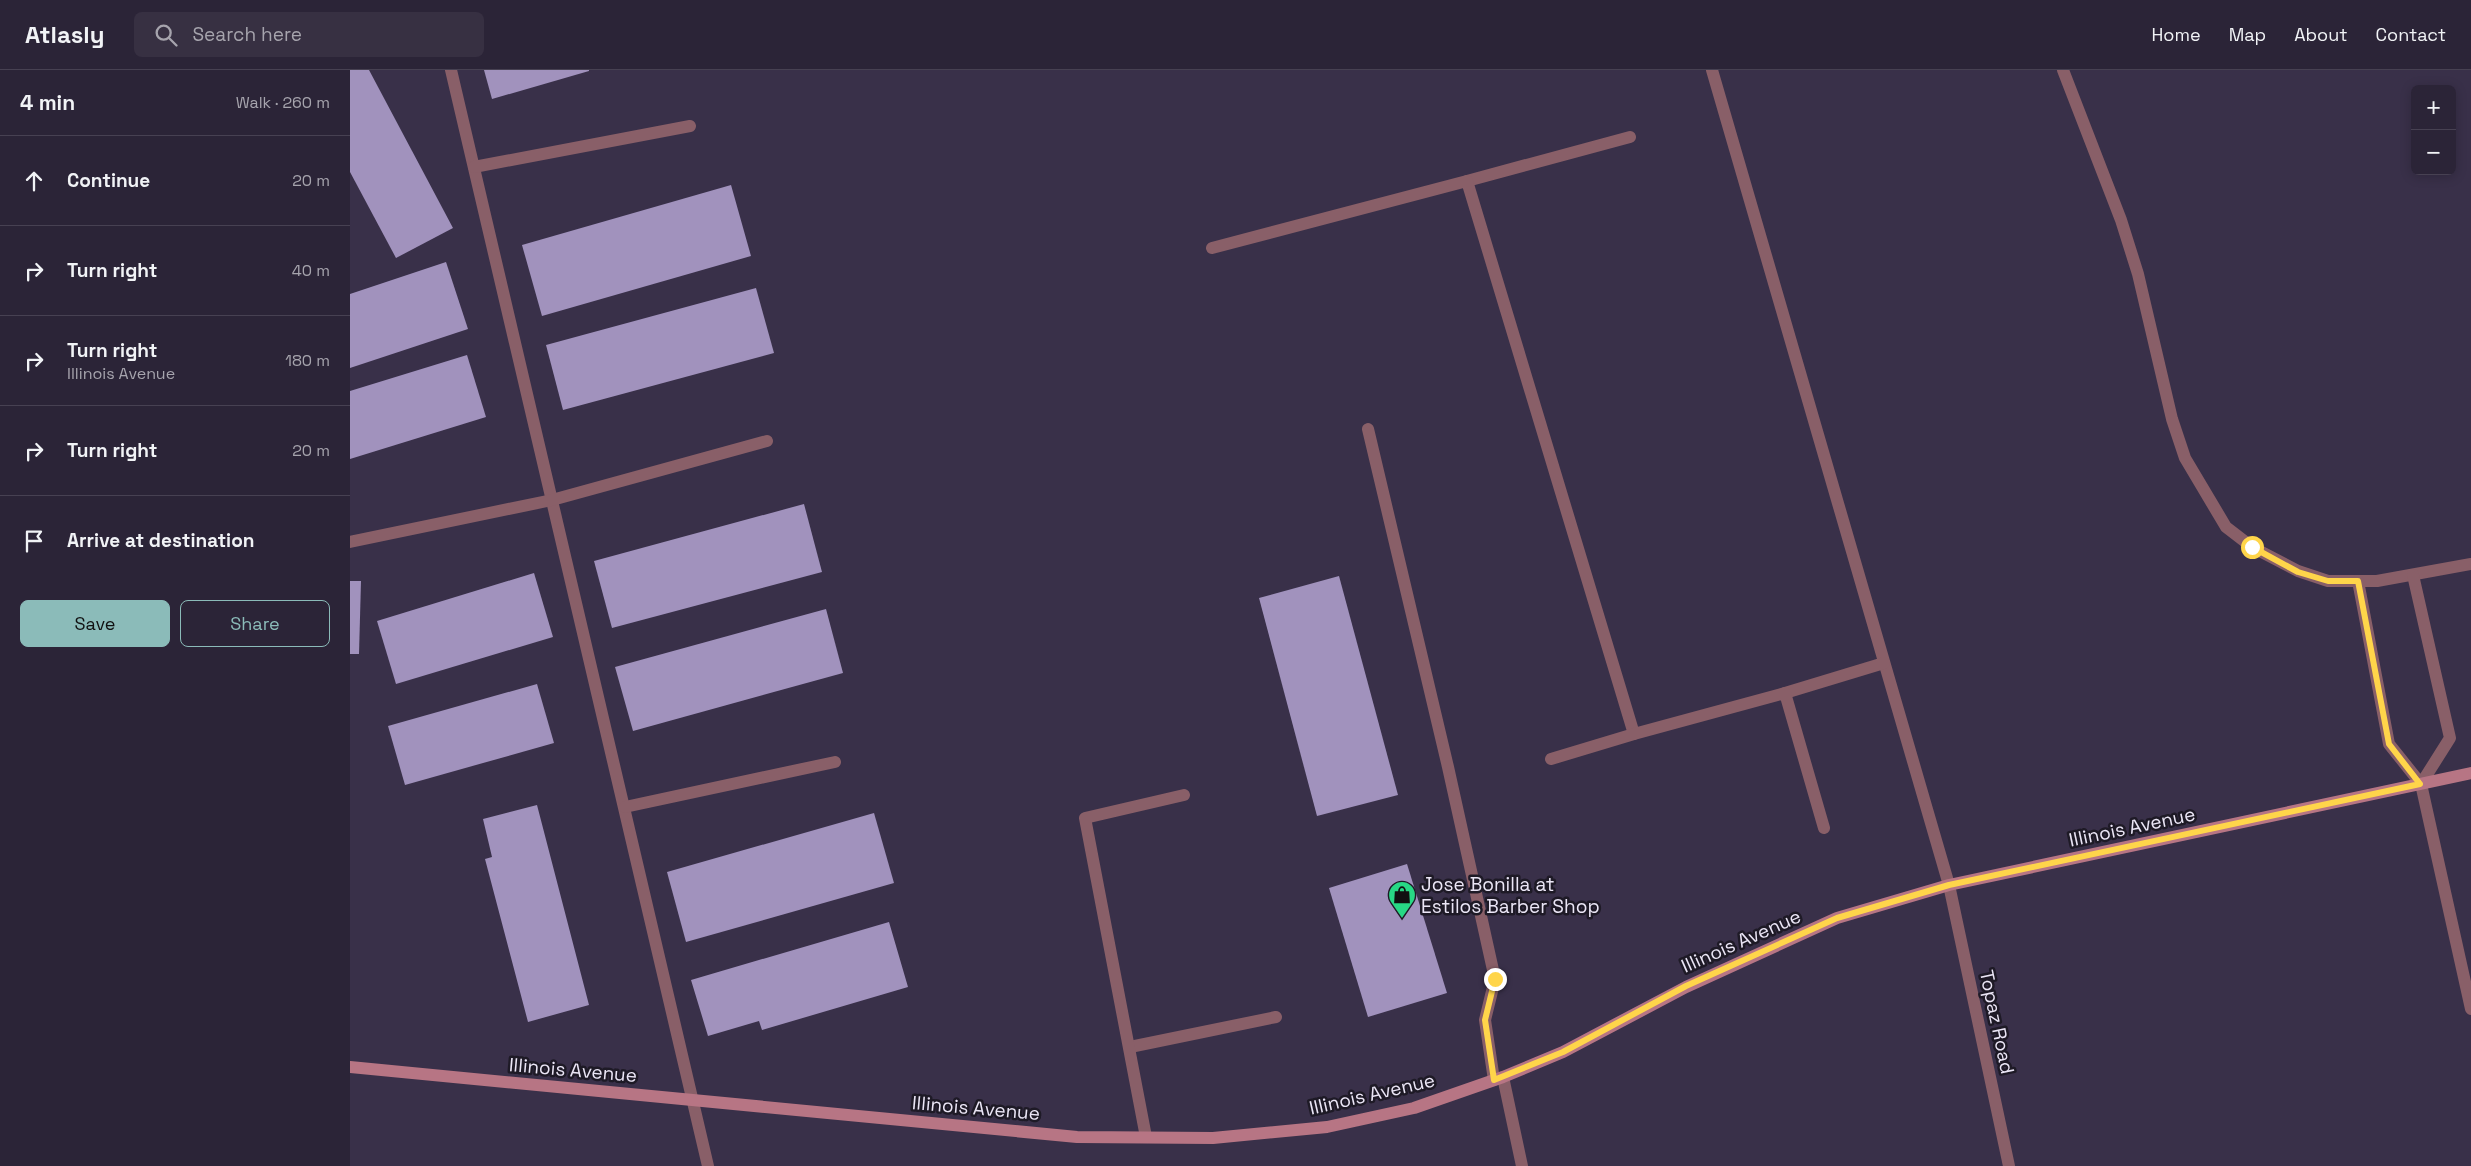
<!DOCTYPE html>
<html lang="en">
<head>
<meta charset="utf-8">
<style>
  :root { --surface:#2b2437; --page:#373042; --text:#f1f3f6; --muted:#a6a4ad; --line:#474152; --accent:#8bbbb9 }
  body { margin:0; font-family:"Space Grotesk",sans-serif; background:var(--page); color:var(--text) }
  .controls { position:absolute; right:15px; top:15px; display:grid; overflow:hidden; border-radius:8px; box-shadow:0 2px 12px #0003 }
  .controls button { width:45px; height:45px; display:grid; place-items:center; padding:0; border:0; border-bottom:1px solid var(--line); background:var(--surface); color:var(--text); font:25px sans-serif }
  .stop { position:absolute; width:15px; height:15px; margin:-11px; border:4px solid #ffd54a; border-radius:50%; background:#fff }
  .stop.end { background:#ffd54a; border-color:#fff; box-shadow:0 1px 5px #0008 }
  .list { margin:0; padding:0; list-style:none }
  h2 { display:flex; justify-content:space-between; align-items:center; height:65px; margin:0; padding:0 20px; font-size:21px }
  h2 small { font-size:16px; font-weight:400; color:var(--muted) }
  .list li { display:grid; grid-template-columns:32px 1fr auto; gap:15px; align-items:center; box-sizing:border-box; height:90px; padding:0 20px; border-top:1px solid var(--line) }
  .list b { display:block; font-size:19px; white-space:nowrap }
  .list p { margin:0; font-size:16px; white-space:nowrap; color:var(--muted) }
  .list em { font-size:16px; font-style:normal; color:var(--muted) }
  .actions { display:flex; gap:10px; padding:15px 20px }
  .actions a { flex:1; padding:11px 0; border:1px solid var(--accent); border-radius:8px; text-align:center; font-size:18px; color:var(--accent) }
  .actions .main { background:var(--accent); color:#111 }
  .icon { flex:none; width:28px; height:28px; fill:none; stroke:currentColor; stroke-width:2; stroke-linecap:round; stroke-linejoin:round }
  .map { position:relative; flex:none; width:2121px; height:1096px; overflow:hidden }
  header { display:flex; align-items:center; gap:30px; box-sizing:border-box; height:70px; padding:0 25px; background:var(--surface); border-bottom:1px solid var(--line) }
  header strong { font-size:24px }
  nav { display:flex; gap:28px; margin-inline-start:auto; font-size:18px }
  .search { width:350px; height:45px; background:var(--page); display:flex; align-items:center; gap:12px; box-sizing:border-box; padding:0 18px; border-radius:8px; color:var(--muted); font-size:19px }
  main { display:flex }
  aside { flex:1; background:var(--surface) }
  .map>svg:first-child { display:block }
</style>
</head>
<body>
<header>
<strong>Atlasly</strong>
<div class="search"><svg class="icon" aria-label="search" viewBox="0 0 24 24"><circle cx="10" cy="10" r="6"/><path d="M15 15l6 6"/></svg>Search here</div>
<nav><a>Home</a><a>Map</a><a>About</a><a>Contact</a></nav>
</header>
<main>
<aside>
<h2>4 min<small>Walk · 260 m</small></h2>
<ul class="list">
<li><svg class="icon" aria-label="ahead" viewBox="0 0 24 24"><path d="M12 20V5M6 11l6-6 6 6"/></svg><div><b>Continue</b></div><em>20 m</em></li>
<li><svg class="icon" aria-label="right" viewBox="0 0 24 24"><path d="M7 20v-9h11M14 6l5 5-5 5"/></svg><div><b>Turn right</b></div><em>40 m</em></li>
<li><svg class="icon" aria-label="right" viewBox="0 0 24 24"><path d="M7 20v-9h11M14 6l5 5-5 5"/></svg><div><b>Turn right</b><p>Illinois Avenue</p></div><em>180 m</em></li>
<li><svg class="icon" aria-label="right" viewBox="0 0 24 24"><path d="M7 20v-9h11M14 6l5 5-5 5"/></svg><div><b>Turn right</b></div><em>20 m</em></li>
<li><svg class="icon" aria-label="arrive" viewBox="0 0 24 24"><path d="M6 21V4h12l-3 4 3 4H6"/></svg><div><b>Arrive at destination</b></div></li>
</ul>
<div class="actions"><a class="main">Save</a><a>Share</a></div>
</aside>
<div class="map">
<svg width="2121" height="1096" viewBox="0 0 2121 1096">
  <rect width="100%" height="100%" fill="#393049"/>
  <g fill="#a192bd">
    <path d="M0 0H19L103 158 46 188 0 102Z"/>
    <path d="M134 0H239V1L142 29Z"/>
    <path d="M381 115 401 186 192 246 172 175Z"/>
    <path d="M96 192 118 259 0 298V224Z"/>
    <path d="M406 218 424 283 213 340 196 275Z"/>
    <path d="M117 285 136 347 0 389V321Z"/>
    <path d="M454 434 472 502 262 558 244 491Z"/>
    <path d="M184 503 203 567 46 614 27 551Z"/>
    <path d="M989 506 1048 725 967 746 909 528Z"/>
    <path d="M0 511H11L9 584H0Z"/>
    <path d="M476 539 493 603 283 661 265 597Z"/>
    <path d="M187 614 204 673 55 715 38 656Z"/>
    <path d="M187 735 239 935 178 952 135 789 142 787 133 749Z"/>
    <path d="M524 743 544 813 336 872 317 802Z"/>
    <path d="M1057 794 1097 923 1018 947 979 818Z"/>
    <path d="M539 852 558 917 412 960 409 951 358 966 341 910Z"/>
  </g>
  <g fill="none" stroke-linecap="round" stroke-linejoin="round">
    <g stroke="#895f68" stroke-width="12">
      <path d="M101 0 358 1096"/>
      <path d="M1362 0 1599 815"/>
      <path d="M1713 0 1771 150 1788 204 1822 349 1835 388 1876 457 1902 477 1948 501 1978 511H2027L2121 494"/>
      <path d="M124 97 340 56"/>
      <path d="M1117 111 1280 67"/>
      <path d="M862 178 1117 111 1284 664"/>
      <path d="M1018 359 1098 697 1145 909 1135 950 1144 1010"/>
      <path d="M0 472 202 430 417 371"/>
      <path d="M2008 511 2039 674 2071 714 2100 668 2063 505"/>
      <path d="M1435 623 1534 593"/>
      <path d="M1201 689 1284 664 1435 623 1474 758"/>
      <path d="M275 737 485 692"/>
      <path d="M780 977 926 947"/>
      <path d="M796 1067 735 748 834 725"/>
    </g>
    <g stroke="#895f68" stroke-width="12">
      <path d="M2071 714 2121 939"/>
      <path d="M1599 815 1659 1096"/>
      <path d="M1153 1007 1172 1096"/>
    </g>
    <path stroke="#b77584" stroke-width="12" d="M0 997 727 1067 863 1068 977 1057 1064 1038 1153 1007 1213 982 1336 917 1487 848 1599 815 2121 703"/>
  </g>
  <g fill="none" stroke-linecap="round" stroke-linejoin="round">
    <path stroke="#ffd54a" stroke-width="6" d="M1145 909 1135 950 1144 1010 1213 982 1336 916 1487 848 1599 815 2070 714 2039 674 2008 511H1978L1948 502 1902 477"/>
  </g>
  <defs>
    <symbol id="shop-pin" viewBox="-11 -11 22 30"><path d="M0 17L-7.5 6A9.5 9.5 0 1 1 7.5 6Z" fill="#28d885" stroke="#1e1a26"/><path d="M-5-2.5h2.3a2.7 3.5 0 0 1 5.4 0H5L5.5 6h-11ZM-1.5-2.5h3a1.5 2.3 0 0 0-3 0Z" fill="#111"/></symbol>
  </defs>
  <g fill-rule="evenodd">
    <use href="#shop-pin" x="1036" y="809" width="32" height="43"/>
  </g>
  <g text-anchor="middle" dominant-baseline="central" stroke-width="5" stroke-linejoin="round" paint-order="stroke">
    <g font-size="19" fill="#ebe6f6" stroke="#1e1a26">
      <text transform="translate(1782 757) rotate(-12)">Illinois Avenue</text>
      <text transform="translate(1391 871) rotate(-24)">Illinois Avenue</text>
      <text transform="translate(1647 952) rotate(78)">Topaz Road</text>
      <text transform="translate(223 1000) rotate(5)">Illinois Avenue</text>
      <text transform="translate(1022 1024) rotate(-13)">Illinois Avenue</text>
      <text transform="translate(626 1038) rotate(5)">Illinois Avenue</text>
    </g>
    <g font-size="19" fill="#ebe6f6" stroke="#1e1a26" text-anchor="start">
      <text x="1071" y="814">Jose Bonilla at<tspan x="1071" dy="22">Estilos Barber Shop</tspan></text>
    </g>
  </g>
</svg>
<div class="controls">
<button>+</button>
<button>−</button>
</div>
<div class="stop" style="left:1902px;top:477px"></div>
<div class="stop end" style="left:1145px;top:909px"></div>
</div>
</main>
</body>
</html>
